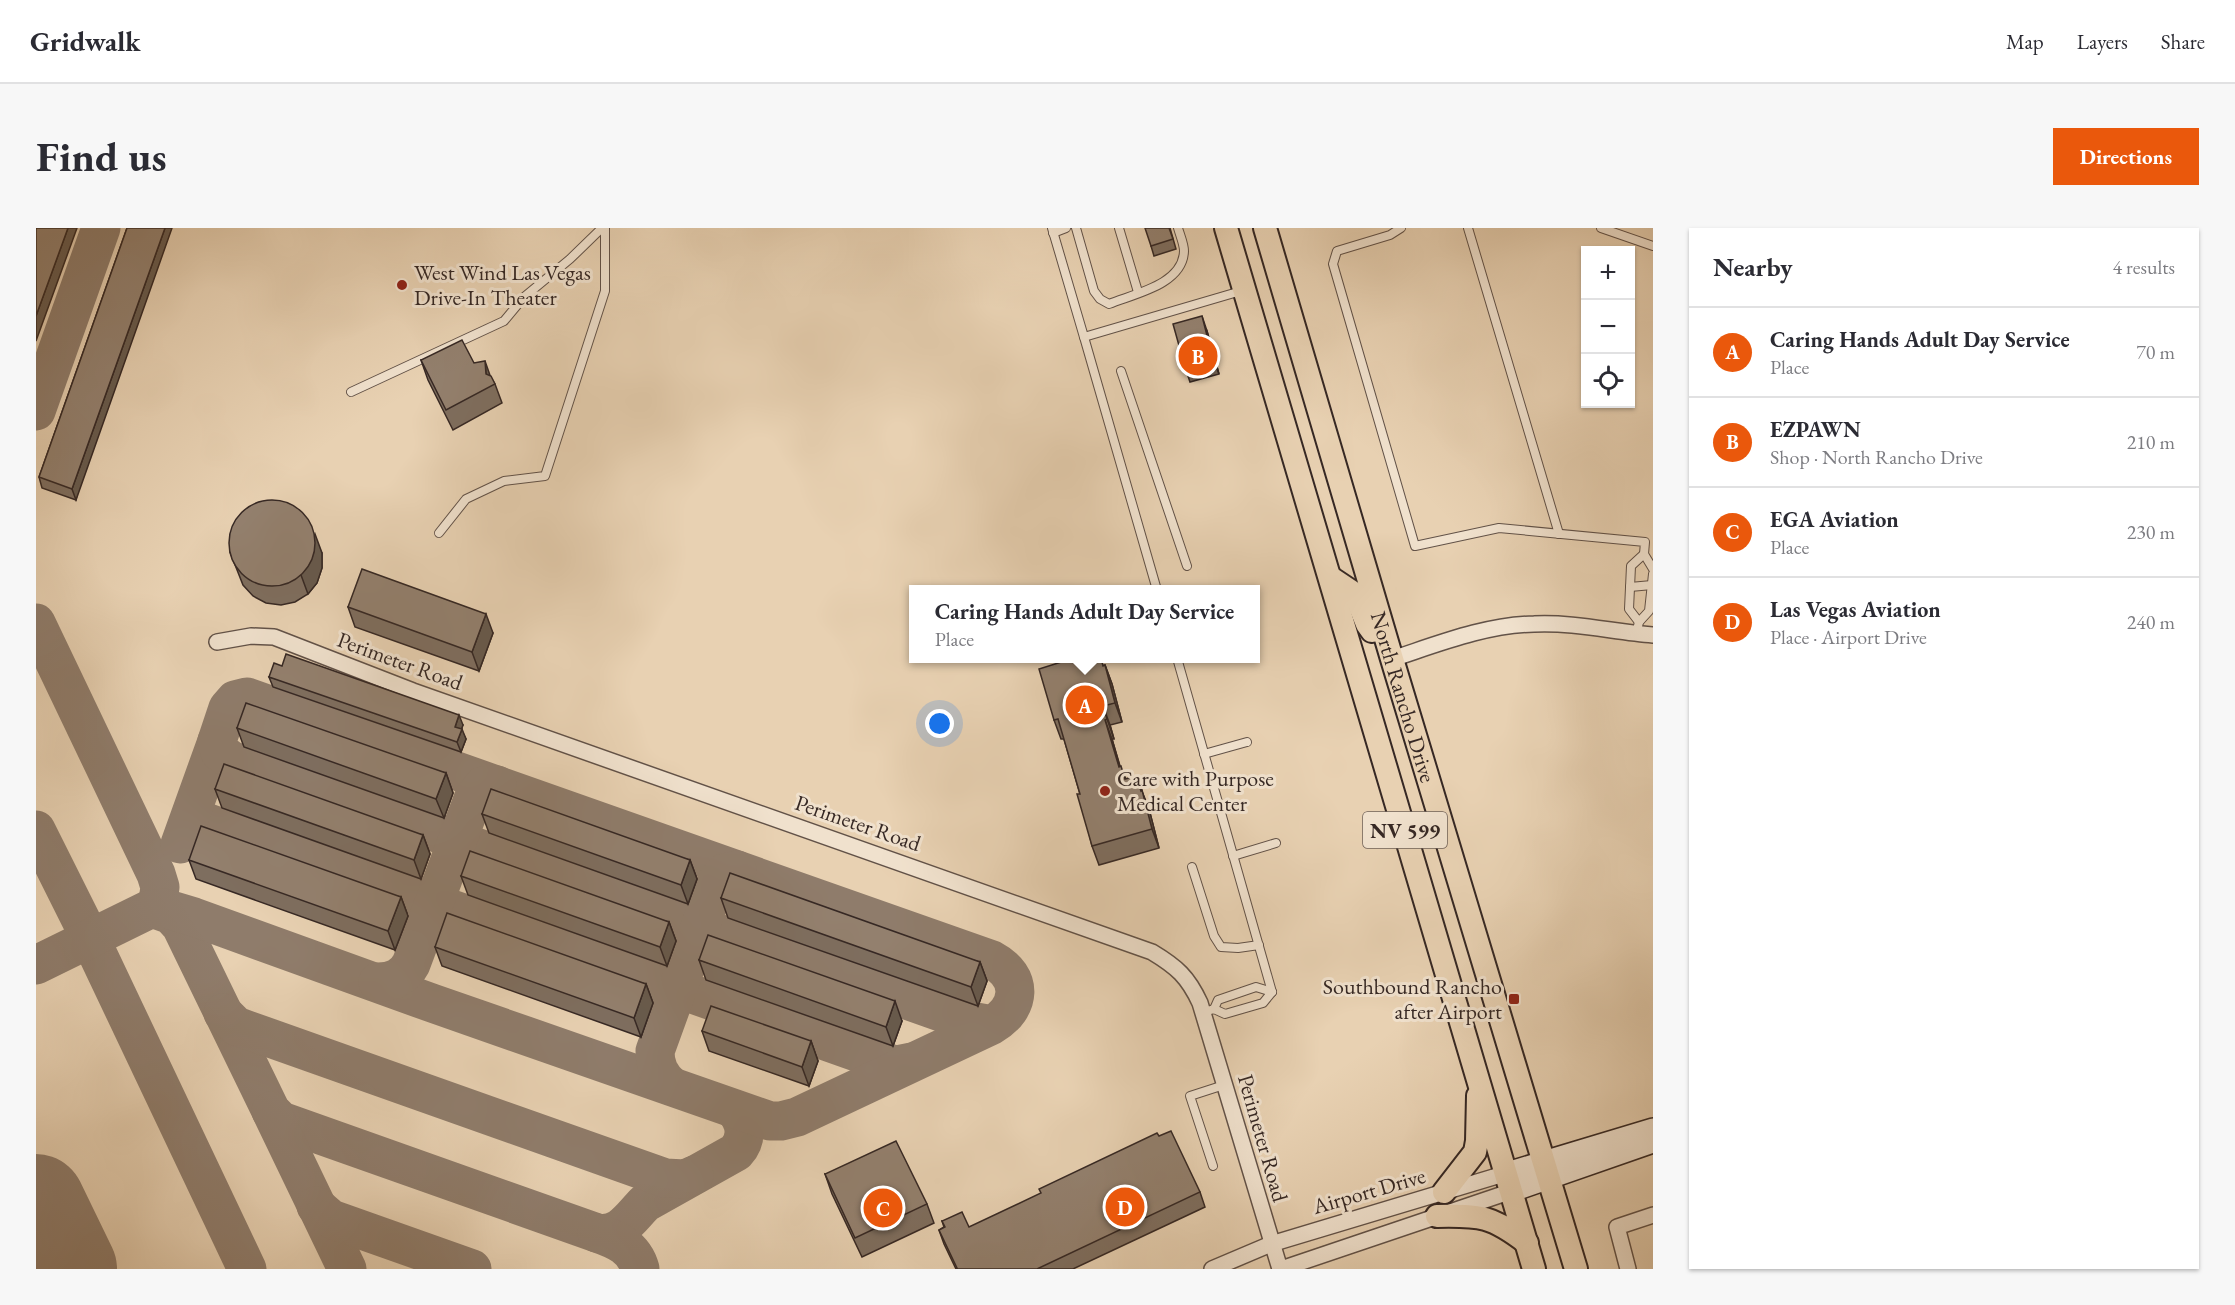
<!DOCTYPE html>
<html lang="en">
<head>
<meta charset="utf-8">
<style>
  :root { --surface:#fff; --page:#f7f7f7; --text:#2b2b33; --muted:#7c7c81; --line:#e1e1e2; --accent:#ea580c }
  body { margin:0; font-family:"EB Garamond",serif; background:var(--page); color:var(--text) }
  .controls { position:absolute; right:18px; top:18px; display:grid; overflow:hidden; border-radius:0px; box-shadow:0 2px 4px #0004 }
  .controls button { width:54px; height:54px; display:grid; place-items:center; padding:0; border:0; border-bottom:2px solid var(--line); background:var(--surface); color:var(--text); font:30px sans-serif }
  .you { position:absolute; left:904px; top:496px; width:21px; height:21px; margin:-15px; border:4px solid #fff; border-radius:50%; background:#1a73e8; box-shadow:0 0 0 9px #1a73e833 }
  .badge { display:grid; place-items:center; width:39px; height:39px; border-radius:50%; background:var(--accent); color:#fff; font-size:20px; font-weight:700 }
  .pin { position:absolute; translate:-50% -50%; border:3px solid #fff; box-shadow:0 2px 6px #0006 }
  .popup { position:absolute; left:873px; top:357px; width:351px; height:78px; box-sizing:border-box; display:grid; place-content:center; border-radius:0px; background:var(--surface); filter:drop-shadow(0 2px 4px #0005); font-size:20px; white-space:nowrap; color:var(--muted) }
  .popup b { font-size:22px; color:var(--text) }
  .popup::after { content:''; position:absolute; left:50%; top:100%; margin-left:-12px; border:12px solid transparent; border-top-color:var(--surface) }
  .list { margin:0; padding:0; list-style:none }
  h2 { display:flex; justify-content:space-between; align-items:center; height:78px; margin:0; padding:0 24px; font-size:26px }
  h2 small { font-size:20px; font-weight:400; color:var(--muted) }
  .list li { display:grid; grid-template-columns:39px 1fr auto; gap:18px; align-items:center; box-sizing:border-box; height:90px; padding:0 24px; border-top:2px solid var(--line) }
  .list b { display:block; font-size:22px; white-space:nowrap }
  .list p { margin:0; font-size:20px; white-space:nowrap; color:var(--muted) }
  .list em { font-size:20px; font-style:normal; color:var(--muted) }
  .icon { flex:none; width:33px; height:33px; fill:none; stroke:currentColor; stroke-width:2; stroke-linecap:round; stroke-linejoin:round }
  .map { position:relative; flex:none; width:1617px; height:1041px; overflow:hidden; border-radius:0px }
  header { display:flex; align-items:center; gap:36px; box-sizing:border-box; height:84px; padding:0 30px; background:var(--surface); border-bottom:2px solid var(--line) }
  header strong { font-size:28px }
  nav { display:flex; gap:33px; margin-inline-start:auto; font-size:21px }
  .intro { display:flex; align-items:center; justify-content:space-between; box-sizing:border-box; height:144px; padding:0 36px }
  h1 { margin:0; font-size:42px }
  .button { padding:15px 27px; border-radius:0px; background:var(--accent); color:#fff; font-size:21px; font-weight:700 }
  main { display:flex; gap:36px; padding:0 36px }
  aside { flex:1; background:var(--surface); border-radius:0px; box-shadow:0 2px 4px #0004 }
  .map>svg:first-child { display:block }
</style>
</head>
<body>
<header>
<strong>Gridwalk</strong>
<nav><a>Map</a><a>Layers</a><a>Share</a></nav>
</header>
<div class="intro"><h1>Find us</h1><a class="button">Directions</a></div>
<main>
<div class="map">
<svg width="1617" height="1041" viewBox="0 0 1617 1041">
  <rect width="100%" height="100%" fill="#e8d1b2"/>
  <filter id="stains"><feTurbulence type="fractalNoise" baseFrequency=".00333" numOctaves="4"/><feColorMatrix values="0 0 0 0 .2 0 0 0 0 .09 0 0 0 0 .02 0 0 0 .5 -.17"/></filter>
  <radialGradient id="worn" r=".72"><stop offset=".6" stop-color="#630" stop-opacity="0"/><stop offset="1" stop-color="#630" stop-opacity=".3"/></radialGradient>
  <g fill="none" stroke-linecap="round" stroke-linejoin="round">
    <g stroke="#8f7c6b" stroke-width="39">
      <path d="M0 183 65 0"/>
      <path d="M0 395 120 646 124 659 122 673"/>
      <path d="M0 602 54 710 211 1041"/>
      <path d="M149 604C153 595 162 592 172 595L849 834 860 837 875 834"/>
      <path d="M144 616 181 513"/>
      <path d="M121 682 135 687 145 698 235 883 245 893 561 1005C584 1009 595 989 609 975L700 924C712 911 710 894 698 881"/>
      <path d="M0 737 112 682 128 680 158 689 396 775 734 893H745L761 889 956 797C985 780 988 749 956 732L211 469 199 472 192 480 181 513 184 524 195 532 924 791 956 797"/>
      <path d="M342 754C357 754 368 749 375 736L437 571 447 558 461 557"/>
      <path d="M187 785 200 798 629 950 649 951 658 947"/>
      <path d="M635 858C624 848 619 838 619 823L680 655 688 645 701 642"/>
      <path d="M235 883 311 1041"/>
      <path d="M280 978 295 991 436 1041"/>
      <path d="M561 1005C581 1012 598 1019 604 1041"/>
    </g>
    <path stroke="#8f7c6b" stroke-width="98" d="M0 975 32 1041"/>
    <defs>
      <g id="lane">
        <path d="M1016 0 1048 109 1205 63"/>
        <path d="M1040 0 1058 63 1064 71 1073 76C1097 66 1147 57 1148 23 1148 16 1144 7 1142 0"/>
        <path d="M1083 0 1102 64"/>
        <path d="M1365 0 1354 7 1301 23 1297 36 1379 318 1463 300 1609 314 1608 326 1617 341"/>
        <path d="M1432 0 1523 306"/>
        <path d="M1565 0 1617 18"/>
        <path d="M1017 5 1030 0"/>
        <path d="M1048 109 1121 362"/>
        <path d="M1085 143 1151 338"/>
        <path d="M315 164 468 93 488 69 534 31 566 0"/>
        <path d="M403 305 430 271 468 253 509 248 569 63V0"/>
        <path d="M1594 359 1616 357"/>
        <path d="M1603 394 1593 381 1595 338 1608 326"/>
        <path d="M1602 398 1603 394 1613 383 1617 346"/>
        <path d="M1141 430 1236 764"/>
        <path d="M1168 526 1211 514"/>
        <path d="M1197 628 1240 615"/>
        <path d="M1156 639 1178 708 1185 719 1202 720 1223 717"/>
        <path d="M1178 781 1182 772 1220 759 1236 764"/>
        <path d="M1168 784 1178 781 1189 786 1227 775 1236 764"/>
        <path d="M1177 938 1154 868 1188 857"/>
      </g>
      <g id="street">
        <path d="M181 414 215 408 238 409 377 463 1116 724C1141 739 1152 749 1164 775L1244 1041"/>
        <path d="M1356 431C1402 416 1449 397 1498 396 1538 394 1578 404 1617 407"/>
        <path d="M1176 1041 1235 1016 1471 945"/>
        <path d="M1245 1041 1476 963"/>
        <path d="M1592 1041 1581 999 1617 987"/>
      </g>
      <g id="secondary">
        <path d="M1471 945 1617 901"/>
        <path d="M1476 963 1617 914"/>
      </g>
      <g id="primary">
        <path d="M1190 0 1498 1041"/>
        <path id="s1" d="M1229 0 1356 431 1540 1041"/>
        <path d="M1295 350 1319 366 1331 396 1336 403"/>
        <path d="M1408 964 1439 924 1441 913 1442 868"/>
        <path d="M1401 988C1445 987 1456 988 1491 1015"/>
      </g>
    </defs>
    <use href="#lane" stroke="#625248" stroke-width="10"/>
    <use href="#street" stroke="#625248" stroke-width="18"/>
    <use href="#secondary" stroke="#362824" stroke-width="24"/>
    <use href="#primary" stroke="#362824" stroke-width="26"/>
    <use href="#lane" stroke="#f0e1cd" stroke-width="8"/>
    <use href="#street" stroke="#f0e1cd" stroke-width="15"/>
    <use href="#secondary" stroke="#f0e1cd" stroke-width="21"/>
    <use href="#primary" stroke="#e8d1b2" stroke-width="22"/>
  </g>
  <g fill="#7e6e5f" stroke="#362824" stroke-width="1.5">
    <path d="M91 0 40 272 6 260 3 249Z"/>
    <path d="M1134 0 1140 21 1118 28 1115 18Z"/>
    <path d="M1171 103 1183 146 1154 154 1149 139Z"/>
    <path d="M385 132 438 135 454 148 459 156 466 175 417 202 392 152Z"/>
    <path d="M194 324 286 325V340L281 355 272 366 259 374 245 377 230 375 217 368 207 357Z"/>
    <path d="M312 379 457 405 443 443 319 399Z"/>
    <path d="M1068 437H1069L1076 456 1086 494 1074 497 1078 511H1076L1084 539 1090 551 1105 562 1113 581 1123 620 1063 637 1056 618 1044 566 1028 511H1025L1018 492Z"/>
    <path d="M233 449 427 497 425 501 430 511 425 524 237 459Z"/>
    <path d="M201 500 410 545 417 565 408 590 208 519Z"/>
    <path d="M179 561 387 607 394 626 385 651 186 580Z"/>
    <path d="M446 586 654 632 661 651 652 676 453 605Z"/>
    <path d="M153 632 365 669 372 688 359 722 160 651Z"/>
    <path d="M425 648 633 694 640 713 631 738 432 667Z"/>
    <path d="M685 670 944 734 951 753 942 778 692 690Z"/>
    <path d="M399 719 610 756 617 775 605 809 406 738Z"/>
    <path d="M663 732 866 793 857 818 670 752Z"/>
    <path d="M666 803 775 813 782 833 773 858 673 823Z"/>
    <path d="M789 946 891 976 898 995 826 1029 796 966Z"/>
    <path d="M1164 964 1169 979 1037 1041H920L908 1016 903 1002 908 999 906 993 933 999Z"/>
  </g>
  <g fill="#675a4d" stroke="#362824" stroke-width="1.5">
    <path d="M32 0H41L0 113V88Z"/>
    <path d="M129 0H136L40 272 36 261Z"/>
    <path d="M1166 88 1171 103 1183 146 1177 131Z"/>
    <path d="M449 133 456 153 450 146Z"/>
    <path d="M279 306 286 325V340L281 355 272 366 265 347Z"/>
    <path d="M450 386 457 405 443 443 436 424Z"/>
    <path d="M1069 437 1076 456 1086 494 1079 475Z"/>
    <path d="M1067 478 1074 497 1078 511 1071 491Z"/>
    <path d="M423 487 427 497 423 508 419 499Z"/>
    <path d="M1069 492 1076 511 1090 558 1083 539Z"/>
    <path d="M426 501 430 511 425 524 421 514Z"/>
    <path d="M410 545 417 565 408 590 400 571Z"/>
    <path d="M1100 548 1113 581 1123 620 1116 601Z"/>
    <path d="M387 607 394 626 385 651 378 632Z"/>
    <path d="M654 632 661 651 652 676 645 657Z"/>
    <path d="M365 669 372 688 359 722 352 703Z"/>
    <path d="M633 694 640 713 631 738 624 719Z"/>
    <path d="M944 734 951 753 942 778 935 759Z"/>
    <path d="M610 756 617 775 605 809 598 790Z"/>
    <path d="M859 773 866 793 857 818 850 799Z"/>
    <path d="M775 813 782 833 773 858 766 839Z"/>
  </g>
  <g fill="#93806e" stroke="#362824" stroke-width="1.5">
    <path d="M0 0H32L0 88Z"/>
    <path d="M91 0H129L36 261 3 249Z"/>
    <path d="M1109 0H1133L1137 11 1115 18Z"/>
    <path d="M1166 88 1177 131 1149 139 1137 96Z"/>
    <path d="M426 112 438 135 449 133 450 146 455 148 459 156 410 182 385 132Z"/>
    <circle cx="236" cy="315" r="43"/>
    <path d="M326 341 450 386 436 424 312 379Z"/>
    <path d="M250 426 423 487 419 499 426 501 421 514 233 449 238 435 246 438Z"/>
    <path d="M1038 430H1065L1067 438 1069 437 1079 475 1067 478 1071 491 1069 492 1083 539 1085 538 1089 551 1100 548 1105 563 1106 562 1116 601 1056 618 1041 566H1044L1022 491 1018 492 1003 441Z"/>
    <path d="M210 475 410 545 400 571 201 500Z"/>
    <path d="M188 536 387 607 378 632 179 561Z"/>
    <path d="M455 561 654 632 645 657 446 586Z"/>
    <path d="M165 598 365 669 352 703 153 632Z"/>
    <path d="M434 623 633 694 624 719 425 648Z"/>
    <path d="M694 645 944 734 935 759 685 670Z"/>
    <path d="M411 685 610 756 598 790 399 719Z"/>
    <path d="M672 707 859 773 850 799 663 732Z"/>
    <path d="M675 778 775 813 766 839 666 803Z"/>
    <path d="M1135 903 1164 964 1001 1041H920L921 1040 903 1002 909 999 906 993 926 984 933 999 1005 965 1003 961 1121 905 1123 908Z"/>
    <path d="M860 913 891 976 819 1010 789 946Z"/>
  </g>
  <g fill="#8f2418" stroke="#f0e1cd" stroke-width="2">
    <circle cx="366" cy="57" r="6"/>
    <circle cx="1069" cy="563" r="6"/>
    <rect x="1472" y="765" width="12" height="12" rx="3"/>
  </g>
  <g text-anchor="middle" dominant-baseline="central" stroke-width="6" stroke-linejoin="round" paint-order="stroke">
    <rect fill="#f0e1cd" stroke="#6e6057" stroke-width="1.5" x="1327" y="584" width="84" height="36" rx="4.5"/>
    <g font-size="21" font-weight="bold" fill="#362824">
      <text x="1369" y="602">NV 599</text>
    </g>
    <g font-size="22" fill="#362824" stroke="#f0e1cd" text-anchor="start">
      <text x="378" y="44">West Wind Las Vegas<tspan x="378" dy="25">Drive-In Theater</tspan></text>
      <text x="1081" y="550">Care with Purpose<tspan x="1081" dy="25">Medical Center</tspan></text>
      <text x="1466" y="758" text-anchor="end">Southbound Rancho<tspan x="1466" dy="25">after Airport</tspan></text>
    </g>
    <g font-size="22" fill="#362824" stroke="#f0e1cd">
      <text transform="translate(364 433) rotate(20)">Perimeter Road</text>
      <text stroke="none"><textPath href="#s1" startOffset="489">North Rancho Drive</textPath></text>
      <text transform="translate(822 595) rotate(19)">Perimeter Road</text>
      <text transform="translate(1227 910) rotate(74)">Perimeter Road</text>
      <text transform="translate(1333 963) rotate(-16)">Airport Drive</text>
    </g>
  </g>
  <rect width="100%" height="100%" filter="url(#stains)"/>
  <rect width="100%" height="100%" fill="url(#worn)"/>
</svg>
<div class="controls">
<button>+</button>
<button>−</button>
<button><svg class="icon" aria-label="locate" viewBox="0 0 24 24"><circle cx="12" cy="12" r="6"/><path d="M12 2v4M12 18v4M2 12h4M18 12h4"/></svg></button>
</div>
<div class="you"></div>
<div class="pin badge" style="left:1049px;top:477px">A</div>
<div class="popup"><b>Caring Hands Adult Day Service</b>Place</div>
<div class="pin badge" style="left:1162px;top:128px">B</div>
<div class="pin badge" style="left:847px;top:980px">C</div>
<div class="pin badge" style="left:1089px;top:979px">D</div>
</div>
<aside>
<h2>Nearby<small>4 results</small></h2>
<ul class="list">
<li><span class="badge">A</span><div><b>Caring Hands Adult Day Service</b><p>Place</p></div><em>70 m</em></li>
<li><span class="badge">B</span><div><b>EZPAWN</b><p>Shop · North Rancho Drive</p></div><em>210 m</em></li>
<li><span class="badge">C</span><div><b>EGA Aviation</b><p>Place</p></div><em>230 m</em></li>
<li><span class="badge">D</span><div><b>Las Vegas Aviation</b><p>Place · Airport Drive</p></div><em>240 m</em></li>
</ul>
</aside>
</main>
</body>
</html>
